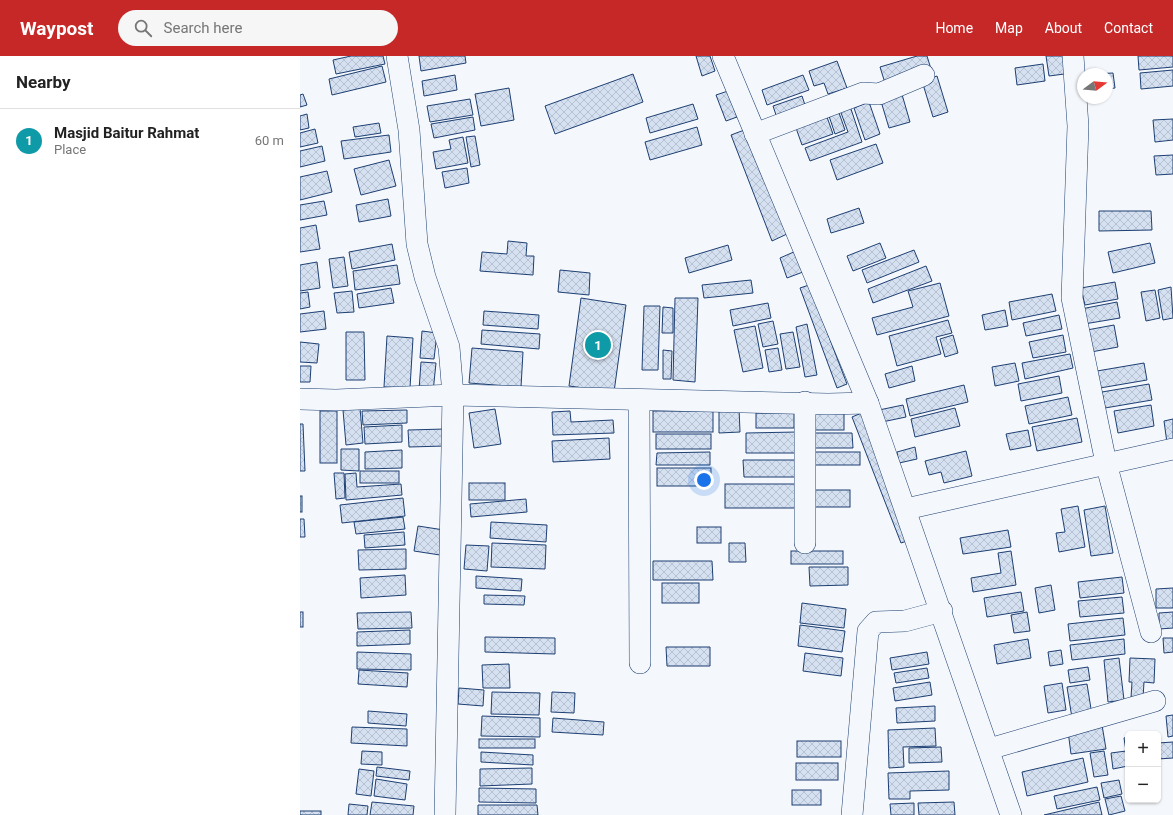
<!DOCTYPE html>
<html lang="en">
<head>
<meta charset="utf-8">
<style>
  :root { --surface:#fff; --page:#f6f6f6; --text:#222; --muted:#767676; --line:#e0e0e0; --accent:#c62828 }
  body { margin:0; font-family:Roboto,sans-serif; background:var(--page); color:var(--text) }
  .controls { position:absolute; right:12px; bottom:12px; display:grid; overflow:hidden; border-radius:6px; box-shadow:0 1px 3px #0004 }
  .controls button { width:36px; height:36px; display:grid; place-items:center; padding:0; border:0; border-bottom:1px solid var(--line); background:var(--surface); color:var(--text); font:20px sans-serif }
  .compass { position:absolute; left:777px; top:12px; width:36px; height:36px; border-radius:50%; background:var(--surface); box-shadow:0 1px 3px #0004; rotate:74deg }
  .you { position:absolute; left:404px; top:424px; width:14px; height:14px; margin:-10px; border:3px solid #fff; border-radius:50%; background:#1a73e8; box-shadow:0 0 0 6px #1a73e833 }
  .badge { display:grid; place-items:center; width:26px; height:26px; border-radius:50%; background:var(--accent); color:#fff; font-size:13px; font-weight:700 }
  .pin { position:absolute; translate:-50% -50%; border:2px solid #fff; box-shadow:0 1px 4px #0006 }
  .list { margin:0; padding:0; list-style:none }
  h2 { display:flex; justify-content:space-between; align-items:center; height:52px; margin:0; padding:0 16px; font-size:17px }
  h2 small { font-size:13px; font-weight:400; color:var(--muted) }
  .list li { display:grid; grid-template-columns:26px 1fr auto; gap:12px; align-items:center; box-sizing:border-box; height:64px; padding:0 16px; border-top:1px solid var(--line) }
  .list b { display:block; font-size:15px; white-space:nowrap }
  .list p { margin:0; font-size:13px; white-space:nowrap; color:var(--muted) }
  .list em { font-size:13px; font-style:normal; color:var(--muted) }
  .icon { flex:none; width:22px; height:22px; fill:none; stroke:currentColor; stroke-width:2; stroke-linecap:round; stroke-linejoin:round }
  .map { position:relative; flex:none; width:873px; height:759px; overflow:hidden }
  header { display:flex; align-items:center; gap:24px; box-sizing:border-box; height:56px; padding:0 20px; background:var(--accent); color:#fff }
  header strong { font-size:19px }
  nav { display:flex; gap:22px; margin-inline-start:auto; font-size:14px }
  .search { width:280px; height:36px; background:var(--page); display:flex; align-items:center; gap:10px; box-sizing:border-box; padding:0 14px; border-radius:22px; color:var(--muted); font-size:15px }
  main { display:flex }
  aside { flex:1; background:var(--surface) }
  .map>svg:first-child { display:block }
</style>
</head>
<body>
<header>
<strong>Waypost</strong>
<div class="search"><svg class="icon" aria-label="search" viewBox="0 0 24 24"><circle cx="10" cy="10" r="6"/><path d="M15 15l6 6"/></svg>Search here</div>
<nav><a>Home</a><a>Map</a><a>About</a><a>Contact</a></nav>
</header>
<main>
<aside>
<h2>Nearby<small></small></h2>
<ul class="list">
<li><span class="badge" style="background:#0f9aa8">1</span><div><b>Masjid Baitur Rahmat</b><p>Place</p></div><em>60 m</em></li>
</ul>
</aside>
<div class="map">
<svg width="873" height="759" viewBox="0 0 873 759">
  <defs>
    <pattern id="building-cross-hatch" width="8" height="8" patternUnits="userSpaceOnUse"><rect width="8" height="8" fill="#d5e0f0"/><path d="M0 0l8 8M0 8l8-8" fill="none" stroke="#b6c1d1"/></pattern>
  </defs>
  <rect width="100%" height="100%" fill="#f4f7fb"/>
  <g fill="url(#building-cross-hatch)" stroke="#1d3f73">
    <path d="M51 0H83L85 8 36 18 33 4Z"/>
    <path d="M119 0H165L166 7 121 15Z"/>
    <path d="M396 0H410L415 15 402 20Z"/>
    <path d="M617 0H627L631 13 585 27 580 11Z"/>
    <path d="M746 0H769L772 17 749 20Z"/>
    <path d="M838 0H873V11L839 14Z"/>
    <path d="M537 5 547 32 528 38 524 27 514 30 509 15Z"/>
    <path d="M743 8 745 25 717 29 715 12Z"/>
    <path d="M82 10 86 26 32 39 29 23Z"/>
    <path d="M873 14V30L841 33 840 17Z"/>
    <path d="M813 17 815 32 807 33V18H793Z"/>
    <path d="M333 18 343 46 255 78 245 50Z"/>
    <path d="M155 19 157 34 124 40 122 25Z"/>
    <path d="M503 19 509 34 467 49 462 34Z"/>
    <path d="M637 20 648 56 633 61 622 25Z"/>
    <path d="M209 32 214 64 181 70 175 38Z"/>
    <path d="M428 35 437 61 426 65 416 39Z"/>
    <path d="M601 35 610 66 589 72 580 42Z"/>
    <path d="M3 38 7 49 0 51V39Z"/>
    <path d="M502 40 507 55 478 65 473 50Z"/>
    <path d="M170 43 173 59 130 66 127 50Z"/>
    <path d="M569 46 580 78 565 84 554 52Z"/>
    <path d="M393 48 398 63 350 77 346 62Z"/>
    <path d="M550 50 562 86 510 105 505 92 548 76 540 54Z"/>
    <path d="M537 51 545 74 535 78 527 54Z"/>
    <path d="M7 58 9 72 0 74V60Z"/>
    <path d="M173 61 175 74 134 82 131 68Z"/>
    <path d="M527 61 533 78 502 89 496 72Z"/>
    <path d="M873 63V84L855 86 853 64Z"/>
    <path d="M79 67 81 77 55 81 53 71Z"/>
    <path d="M397 71 402 89 350 104 345 86Z"/>
    <path d="M15 73 18 87 0 91V77Z"/>
    <path d="M447 73 487 178 472 185 431 79Z"/>
    <path d="M89 79 91 96 44 103 41 85Z"/>
    <path d="M175 80 180 109 171 111 166 81Z"/>
    <path d="M163 81 168 107 136 113 133 96 151 93 149 84Z"/>
    <path d="M576 88 583 107 537 124 530 104Z"/>
    <path d="M22 90 25 105 0 111V95Z"/>
    <path d="M873 99V118L856 119 854 100Z"/>
    <path d="M89 104 96 130 61 139 54 113Z"/>
    <path d="M167 112 169 127 145 132 142 116Z"/>
    <path d="M27 115 32 136 0 144V121Z"/>
    <path d="M88 143 91 160 59 166 56 149Z"/>
    <path d="M24 145 27 159 0 164V149Z"/>
    <path d="M559 152 564 167 531 177 527 163Z"/>
    <path d="M799 155H851L852 174 799 175Z"/>
    <path d="M16 169 20 193 0 196V172Z"/>
    <path d="M208 185 227 187 226 200H234L233 219 180 215 182 196 207 198Z"/>
    <path d="M580 187 586 202 553 215 547 200Z"/>
    <path d="M850 187 855 207 813 217 808 196Z"/>
    <path d="M92 188 95 204 52 213 49 196Z"/>
    <path d="M428 189 432 204 389 217 385 202Z"/>
    <path d="M614 194 619 206 567 227 562 214Z"/>
    <path d="M496 195 503 216 487 222 480 202Z"/>
    <path d="M44 201 48 230 33 232 29 203Z"/>
    <path d="M17 206 20 232 0 235V209Z"/>
    <path d="M97 209 100 228 55 234 53 215Z"/>
    <path d="M626 210 632 225 573 247 568 233Z"/>
    <path d="M260 214 290 217 289 239 258 236Z"/>
    <path d="M451 224 453 237 404 242 402 229Z"/>
    <path d="M815 226 818 243 785 249 781 232Z"/>
    <path d="M640 227 649 260 577 279 572 262 613 251 608 235Z"/>
    <path d="M509 229 547 328 537 332 500 232Z"/>
    <path d="M871 231 873 262 863 264 858 234Z"/>
    <path d="M91 232 94 247 59 252 57 238Z"/>
    <path d="M855 234 860 262 846 265 841 236Z"/>
    <path d="M52 235 54 256 37 257 34 237Z"/>
    <path d="M8 236 10 251 0 253V237Z"/>
    <path d="M752 238 756 255 712 264 709 246Z"/>
    <path d="M281 242 326 249 314 336 269 330Z"/>
    <path d="M375 242H398L395 326 373 324Z"/>
    <path d="M817 246 820 262 784 268 781 253Z"/>
    <path d="M468 247 471 262 433 270 430 254Z"/>
    <path d="M344 250H360L358 314H342Z"/>
    <path d="M363 251 373 252V277H362Z"/>
    <path d="M705 254 708 270 685 274 682 259Z"/>
    <path d="M24 255 26 273 0 276V258Z"/>
    <path d="M184 255 239 259 238 273 183 269Z"/>
    <path d="M759 259 762 273 726 280 723 267Z"/>
    <path d="M648 264 652 277 636 281 641 298 597 310 589 280Z"/>
    <path d="M473 265 478 288 463 291 458 268Z"/>
    <path d="M507 268 517 319 505 321 496 271Z"/>
    <path d="M814 269 818 291 791 296 787 274Z"/>
    <path d="M455 270 463 312 443 316 434 274Z"/>
    <path d="M182 274 240 278 239 293 181 288Z"/>
    <path d="M122 275 137 277 134 303 120 302Z"/>
    <path d="M46 276H64L65 324H46Z"/>
    <path d="M493 276 500 311 486 313 480 278Z"/>
    <path d="M653 279 658 297 645 301 640 283Z"/>
    <path d="M763 279 766 296 733 302 729 286Z"/>
    <path d="M87 280 113 282 110 332 84 331Z"/>
    <path d="M0 286 19 288 17 307 0 306Z"/>
    <path d="M172 292 223 296 221 331 169 327Z"/>
    <path d="M478 292 482 314 469 316 465 294Z"/>
    <path d="M363 294 372 295 371 323H363Z"/>
    <path d="M770 298 773 312 725 323 722 307Z"/>
    <path d="M121 306 136 307 133 336 119 334Z"/>
    <path d="M715 307 719 325 695 330 692 311Z"/>
    <path d="M844 307 847 324 800 332 797 315Z"/>
    <path d="M0 310H11L10 326H0Z"/>
    <path d="M612 310 615 325 589 332 585 318Z"/>
    <path d="M759 320 762 337 721 345 718 328Z"/>
    <path d="M849 328 852 344 805 352 802 336Z"/>
    <path d="M664 329 668 346 610 360 606 343Z"/>
    <path d="M768 341 772 359 729 368 725 350Z"/>
    <path d="M603 349 606 361 582 366 579 354Z"/>
    <path d="M851 349 854 370 818 377 814 355Z"/>
    <path d="M60 352 63 387 46 389 43 354Z"/>
    <path d="M419 352H439L440 376 419 377Z"/>
    <path d="M655 352 660 370 615 381 611 363Z"/>
    <path d="M195 353 201 388 174 392 169 357Z"/>
    <path d="M107 354V367L63 369 62 355Z"/>
    <rect x="20" y="355" width="17" height="52"/>
    <path d="M270 355 271 366 313 364 314 377 253 379 252 356Z"/>
    <rect x="353" y="355" width="60" height="21"/>
    <path d="M564 356 613 483 601 487 552 361Z"/>
    <rect x="456" y="357" width="38" height="15"/>
    <rect x="513" y="357" width="31" height="17"/>
    <path d="M777 362 782 386 737 395 732 371Z"/>
    <path d="M873 363V386L867 387 864 365Z"/>
    <path d="M0 368H3L5 415H0Z"/>
    <path d="M102 369V386L65 388 64 371Z"/>
    <path d="M145 373V390L109 391 108 374Z"/>
    <path d="M728 374 731 390 710 394 706 378Z"/>
    <path d="M497 376V397H446V377Z"/>
    <path d="M515 377H552L553 392H515Z"/>
    <rect x="356" y="378" width="55" height="15"/>
    <path d="M309 382 310 403 253 406 252 385Z"/>
    <path d="M615 391 617 403 599 407 597 396Z"/>
    <path d="M41 393H59V415L41 414Z"/>
    <path d="M102 394V412L65 413V396Z"/>
    <path d="M666 395 672 420 644 427 641 416 629 419 625 405Z"/>
    <path d="M410 396V409H356L357 397Z"/>
    <rect x="515" y="396" width="45" height="13"/>
    <path d="M443 404H495V421H444Z"/>
    <rect x="357" y="412" width="54" height="18"/>
    <rect x="60" y="415" width="39" height="12"/>
    <path d="M34 417H44L45 442 36 443Z"/>
    <path d="M56 417 57 431 101 428 102 439 46 444 45 418Z"/>
    <rect x="169" y="427" width="36" height="17"/>
    <rect x="425" y="428" width="71" height="24"/>
    <rect x="514" y="434" width="36" height="17"/>
    <rect x="0" y="440" width="2" height="16"/>
    <path d="M103 442 105 460 42 467 40 449Z"/>
    <path d="M226 443 227 456 171 461 170 448Z"/>
    <path d="M778 450 785 491 759 496 756 477 765 476 761 453Z"/>
    <path d="M805 450 813 497 791 500 784 454Z"/>
    <path d="M103 461 105 473 56 478 54 466Z"/>
    <path d="M0 463H4L5 481H0Z"/>
    <path d="M191 466 247 469 246 486 190 482Z"/>
    <path d="M118 470 144 474 140 499 114 495Z"/>
    <rect x="397" y="471" width="24" height="16"/>
    <path d="M708 474 711 491 663 498 660 482Z"/>
    <path d="M104 476 105 489 65 492 64 479Z"/>
    <path d="M192 487 246 489 245 513 191 511Z"/>
    <path d="M429 487H445L446 506H429Z"/>
    <path d="M166 489 189 490 187 515 164 513Z"/>
    <path d="M106 493V513L59 514 58 494Z"/>
    <rect x="491" y="495" width="52" height="13"/>
    <path d="M711 495 716 529 673 536 671 522 701 517 698 497Z"/>
    <path d="M353 505H412L413 524H353Z"/>
    <path d="M509 511H548V529L510 530Z"/>
    <path d="M105 519 106 539 61 542 60 522Z"/>
    <path d="M176 520 222 523 221 535 176 532Z"/>
    <path d="M822 521 824 537 780 542 778 526Z"/>
    <rect x="362" y="527" width="37" height="20"/>
    <path d="M751 529 755 554 739 557 735 532Z"/>
    <path d="M873 532V552H856V533Z"/>
    <path d="M721 536 724 555 687 561 684 542Z"/>
    <path d="M184 539 225 540 224 549 184 548Z"/>
    <path d="M822 541 824 557 780 561 778 545Z"/>
    <path d="M502 547 546 553 544 572 500 567Z"/>
    <rect x="0" y="556" width="3" height="15"/>
    <path d="M111 556 112 572 58 573 57 557Z"/>
    <path d="M727 556 730 575 714 577 711 559Z"/>
    <path d="M873 556V572L859 573V557Z"/>
    <path d="M823 562 825 579 770 585 768 568Z"/>
    <path d="M500 569 545 575 542 596 498 590Z"/>
    <path d="M110 574V588L57 590V576Z"/>
    <path d="M185 581 255 582V598L185 596Z"/>
    <path d="M863 582H873V596L864 597Z"/>
    <path d="M728 583 731 602 697 608 694 589Z"/>
    <path d="M824 583 825 598 772 604 770 589Z"/>
    <path d="M366 591H410V610H367Z"/>
    <path d="M761 594 763 608 750 610 748 596Z"/>
    <path d="M57 596 111 598V614L57 613Z"/>
    <path d="M627 596 629 608 592 614 590 602Z"/>
    <path d="M505 597 543 602 541 620 503 615Z"/>
    <path d="M819 602 824 644 808 646 804 604Z"/>
    <path d="M830 602 855 603 854 627 844 626 843 642H831L832 626H829Z"/>
    <path d="M209 608 210 632H183L182 609Z"/>
    <path d="M788 611 790 624 770 627 768 614Z"/>
    <path d="M627 612 629 622 596 627 594 617Z"/>
    <path d="M59 614 108 617 107 631 58 628Z"/>
    <path d="M630 626 632 639 595 645 593 632Z"/>
    <path d="M762 627 766 654 748 657 744 630Z"/>
    <path d="M787 628 792 659 772 662 767 631Z"/>
    <path d="M159 632 184 634 183 650 158 648Z"/>
    <path d="M192 636 240 637 239 659 191 658Z"/>
    <path d="M252 636 275 637 274 657 251 656Z"/>
    <path d="M635 650V665L597 667 596 652Z"/>
    <path d="M68 655 107 658 106 670 68 667Z"/>
    <path d="M873 659V680L868 681 866 660Z"/>
    <path d="M182 660 240 662V681L181 680Z"/>
    <path d="M253 662 304 666 303 679 252 676Z"/>
    <path d="M802 669 806 693 771 698 768 675Z"/>
    <path d="M52 671 107 673V690L51 687Z"/>
    <path d="M635 672 636 690 603 691 604 711 589 712 588 674Z"/>
    <path d="M828 681V710L813 713 811 697 826 695 824 682Z"/>
    <rect x="179" y="683" width="56" height="9"/>
    <rect x="497" y="685" width="44" height="16"/>
    <path d="M873 686V702L858 703V687Z"/>
    <path d="M641 691 642 706 609 707V692Z"/>
    <path d="M62 695 82 696V709L61 708Z"/>
    <path d="M804 695 808 719 794 721 790 697Z"/>
    <path d="M181 696 233 699V709L181 706Z"/>
    <path d="M783 702 788 726 727 740 722 716Z"/>
    <rect x="496" y="707" width="42" height="17"/>
    <path d="M77 711 110 715 109 724 76 720Z"/>
    <path d="M232 712V728L180 730V713Z"/>
    <path d="M59 713 74 715 71 740 56 738Z"/>
    <path d="M649 715V734L610 735V743H589L588 717Z"/>
    <path d="M76 723 107 728 105 744 74 740Z"/>
    <path d="M819 724 822 738 804 742 801 727Z"/>
    <path d="M797 731 800 744 757 753 754 740Z"/>
    <path d="M179 732 236 733V747L179 746Z"/>
    <rect x="492" y="734" width="29" height="15"/>
    <path d="M821 740 825 755 809 759 805 743Z"/>
    <path d="M72 746 114 750 113 759H70Z"/>
    <path d="M654 746 655 759H619L618 747Z"/>
    <path d="M799 746 802 759H744Z"/>
    <path d="M614 747V759H591L590 748Z"/>
    <path d="M49 748 68 750 67 759H48Z"/>
    <path d="M178 749H237L238 759H178Z"/>
    <rect x="0" y="755" width="21" height="4"/>
  </g>
  <g fill="none" stroke-linecap="round" stroke-linejoin="round">
    <defs>
      <g id="minor">
        <path d="M97 0 109 74 117 188 125 221 149 291 153 339 145 759"/>
        <path d="M423 0 568 347 711 759"/>
        <path d="M773 0 778 70 772 242 806 407 851 576"/>
        <path d="M455 78 563 37 579 38 624 19"/>
        <path d="M0 343 36 344 153 339 528 348 568 347"/>
        <path d="M339 344 340 607"/>
        <path d="M505 346V487"/>
        <path d="M606 453 873 393"/>
        <path d="M689 693 855 645"/>
        <path d="M552 759 568 575 576 566 605 565 642 555"/>
      </g>
    </defs>
    <use href="#minor" stroke="#1d3f73" stroke-width="22"/>
    <use href="#minor" stroke="#f4f7fb" stroke-width="21"/>
  </g>
</svg>
<div class="controls">
<button>+</button>
<button>−</button>
</div>
<svg class="compass" viewBox="-18 -18 36 36"><path d="M0-13l5 13h-10z" fill="#e53935"/><path d="M0 13l5-13h-10z" fill="#767676"/></svg>
<div class="you"></div>
<div class="pin badge" style="left:298px;top:289px;background:#0f9aa8">1</div>
</div>
</main>
</body>
</html>
